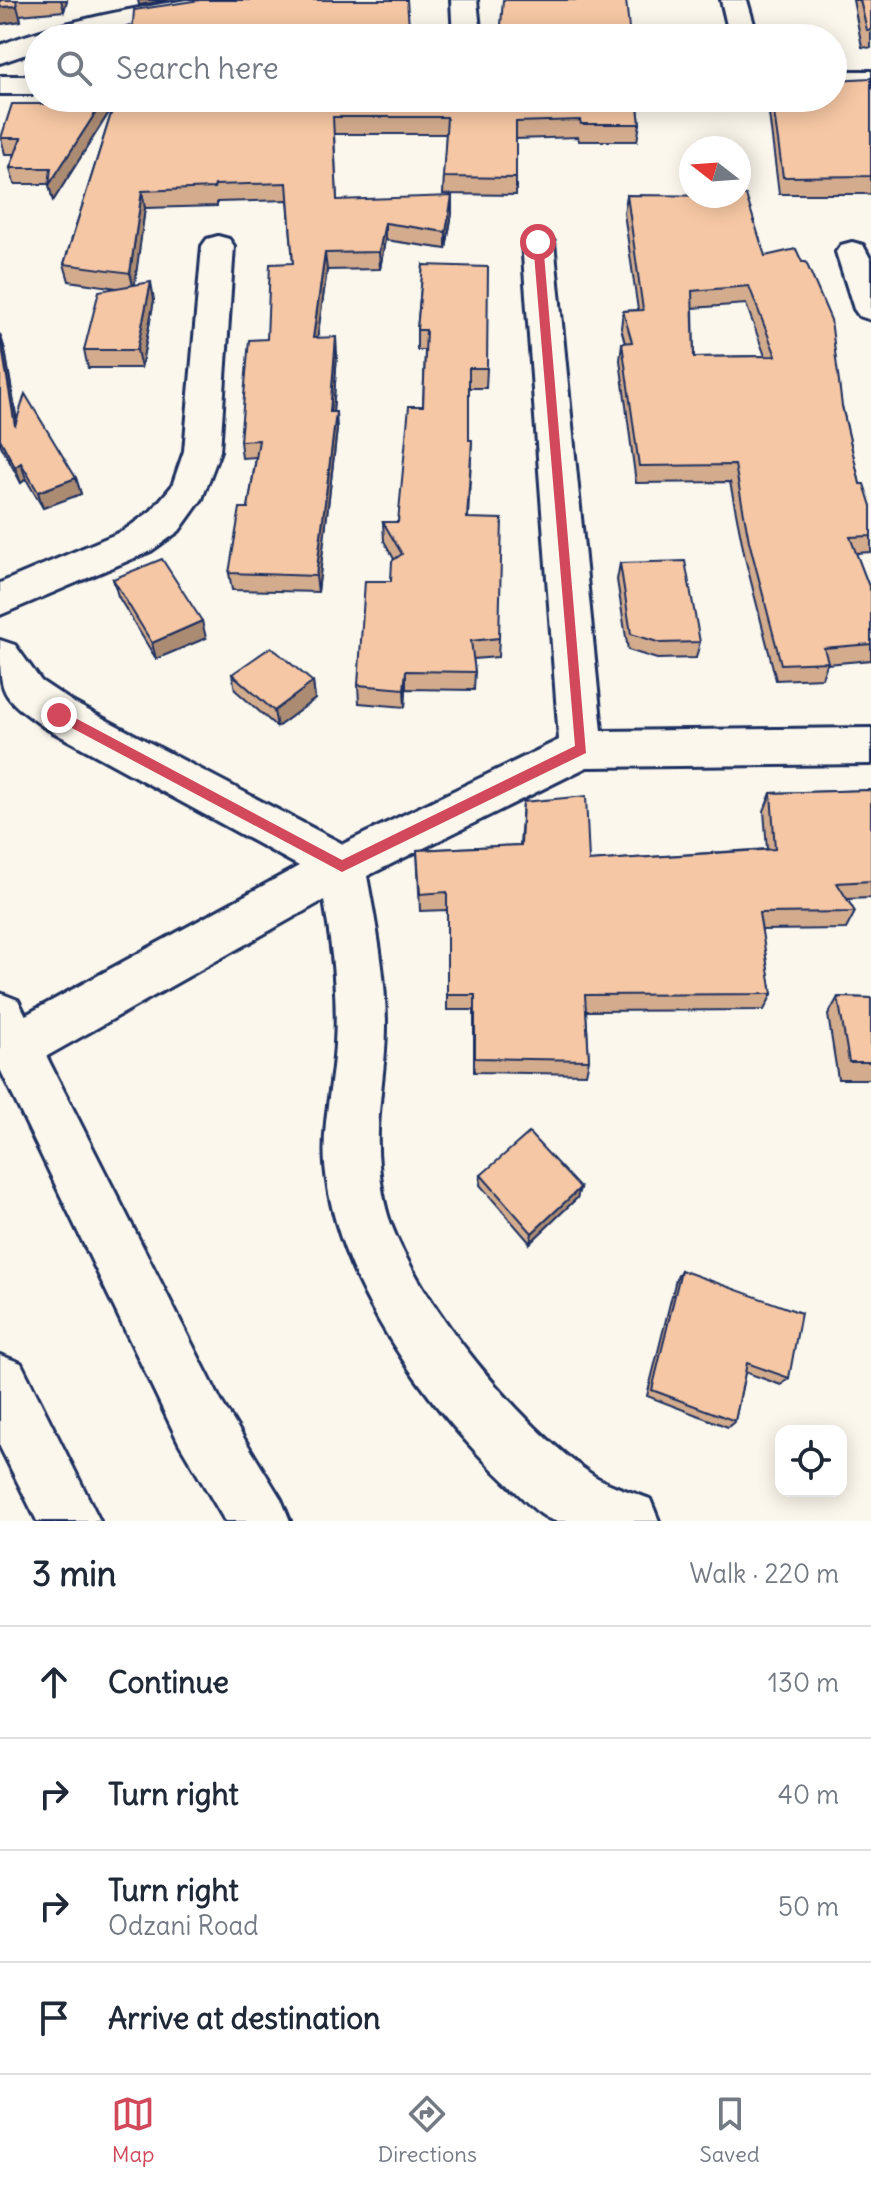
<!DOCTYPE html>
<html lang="en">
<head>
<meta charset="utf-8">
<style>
  :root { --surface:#fff; --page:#f2f2f3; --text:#1f2937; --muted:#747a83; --line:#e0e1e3; --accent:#d1495b }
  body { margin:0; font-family:Delius,sans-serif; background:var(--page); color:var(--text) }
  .controls { position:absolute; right:24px; bottom:24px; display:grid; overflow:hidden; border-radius:16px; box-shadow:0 4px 20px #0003 }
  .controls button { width:72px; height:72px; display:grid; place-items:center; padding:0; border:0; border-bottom:2px solid var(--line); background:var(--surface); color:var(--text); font:40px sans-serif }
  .compass { position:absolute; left:679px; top:136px; width:72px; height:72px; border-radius:50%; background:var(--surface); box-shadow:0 4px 20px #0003; rotate:287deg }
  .stop { position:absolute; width:24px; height:24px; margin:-18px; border:6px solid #d1495b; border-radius:50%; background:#fff }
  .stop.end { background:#d1495b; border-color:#fff; box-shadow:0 2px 8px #0008 }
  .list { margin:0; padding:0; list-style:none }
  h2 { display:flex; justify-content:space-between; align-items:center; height:104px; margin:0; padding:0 32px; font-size:34px }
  h2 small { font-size:26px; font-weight:400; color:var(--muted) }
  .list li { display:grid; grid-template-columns:52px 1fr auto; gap:24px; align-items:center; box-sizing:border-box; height:112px; padding:0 32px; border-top:2px solid var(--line) }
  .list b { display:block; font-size:30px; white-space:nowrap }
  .list p { margin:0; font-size:26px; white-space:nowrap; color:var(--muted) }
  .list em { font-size:26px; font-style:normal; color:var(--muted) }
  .icon { flex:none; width:44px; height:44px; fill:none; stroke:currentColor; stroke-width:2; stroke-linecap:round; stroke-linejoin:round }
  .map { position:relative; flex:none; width:871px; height:1521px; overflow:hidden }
  .search { position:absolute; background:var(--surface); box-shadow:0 4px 20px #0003; left:24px; right:24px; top:24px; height:88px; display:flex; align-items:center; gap:20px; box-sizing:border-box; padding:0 28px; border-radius:44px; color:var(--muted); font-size:30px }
  .sheet { height:552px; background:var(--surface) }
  nav { display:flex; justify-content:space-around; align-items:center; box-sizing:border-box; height:112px; border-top:2px solid var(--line); background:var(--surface); font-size:22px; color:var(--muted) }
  nav a { display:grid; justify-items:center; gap:4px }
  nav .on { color:var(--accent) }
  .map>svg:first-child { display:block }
</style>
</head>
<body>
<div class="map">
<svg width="871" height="1521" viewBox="0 0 871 1521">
  <rect width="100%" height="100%" fill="#fbf7ec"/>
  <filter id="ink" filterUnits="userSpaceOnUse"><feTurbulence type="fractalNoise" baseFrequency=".0125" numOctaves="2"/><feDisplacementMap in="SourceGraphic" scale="16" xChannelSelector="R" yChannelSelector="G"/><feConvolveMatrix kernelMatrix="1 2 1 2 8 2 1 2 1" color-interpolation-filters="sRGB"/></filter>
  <g filter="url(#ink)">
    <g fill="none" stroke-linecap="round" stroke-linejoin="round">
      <defs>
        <g id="minor">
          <path d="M186 0H252L248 6 239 8 134 24 79 38H38V50L0 63V45C59 22 124 10 186 0Z"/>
          <path d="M451 0H477L481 38H453Z"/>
          <path d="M721 0H747L758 38H730Z"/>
          <rect x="833" y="71" width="38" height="16"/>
          <rect x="0" y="76" width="38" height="18"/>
          <path d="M538 232 549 235 554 242 602 731 871 728V764L587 767 367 876C376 925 386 975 386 1026 386 1072 374 1119 379 1165 381 1184 384 1206 391 1224 422 1306 521 1428 594 1476 610 1486 632 1492 650 1499L659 1521C632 1521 579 1521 556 1521 540 1518 520 1495 508 1484 426 1407 335 1280 325 1165 322 1124 333 1084 335 1044 338 995 332 948 324 900L33 1064 15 1071 0 1065V1029L299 866 44 727C0 695 0 695 0 640L15 645 41 681 74 703 343 844 559 740 522 242 527 235Z"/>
          <path d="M218 236 229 239 234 246 220 451 202 499 179 531 151 551 0 615V583L123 531 151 511 172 486 184 451 202 246 207 239Z"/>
          <path d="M852 242 863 245 871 260V320L859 316 854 309 836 252 841 245Z"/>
        </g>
        <g id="trunk">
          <path d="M0 993 18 1000 221 1401 281 1499 290 1521H225L179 1443 0 1069Z"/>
          <path d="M0 1355 21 1363 100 1521H37L0 1447Z"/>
        </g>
      </defs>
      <use href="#minor" stroke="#1b2f5e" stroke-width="6"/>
      <use href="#trunk" stroke="#1b2f5e" stroke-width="6"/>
      <use href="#minor" fill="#fbf7ec" fill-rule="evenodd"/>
      <use href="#trunk" fill="#fbf7ec" fill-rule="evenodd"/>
    </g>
    <g fill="#d3ab8d" stroke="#1b2f5e" stroke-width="2" fill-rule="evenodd">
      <path d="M0 0H67L64 11 20 15 21 21 0 24Z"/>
      <path d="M853 0H871V48L862 47Z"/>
      <path d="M871 78V194H779L767 98H833Z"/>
      <path d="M61 98H111L113 106 53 201 49 184H14L10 168 15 154H5L1 138 60 104Z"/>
      <path d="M116 98H637L640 124 637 141H579L578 137 516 139V195L443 194 446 134H334L337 200 452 213 446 249 385 240 380 269 327 270 317 338 337 354 333 412 337 429 318 592 232 590 229 573 248 508 256 457 242 458 240 441 267 339 293 263 288 200 217 202V206L145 208 134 285 154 300 141 368H88L84 350 117 288 69 281 64 264Z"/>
      <path d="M627 195 765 256 842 406 860 484 871 506V552L856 553 871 592V660L827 664 822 678 776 680 745 558 730 482 636 483 620 360 622 343H625L621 328 623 311 638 310 624 213ZM746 304 765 356 694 357 693 308Z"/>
      <path d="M423 265 487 368 486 388H469V440H472L468 518 499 638 498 657 473 659 475 672 474 690 406 689 405 707 359 703 358 685 391 581 394 559 384 541 383 522H398L423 406 425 350H417V330Z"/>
      <path d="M0 334 5 350 17 420 76 478 81 494 43 508 26 479 21 483 0 444Z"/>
      <path d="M620 563 700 642 696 658 657 659 628 650 617 580Z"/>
      <path d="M113 579 206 638 156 659 118 596Z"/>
      <path d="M232 674 313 682 315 699 277 727 235 690Z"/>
      <path d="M871 790V898L847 899 855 912 846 929 761 930 772 994 764 1010 586 1011 589 1060 586 1074 474 1072V1010H447V910L420 911 417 850 520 845 523 802 589 861 767 849 764 811 771 793Z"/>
      <path d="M838 997 871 998V1079H838L828 1015Z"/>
      <path d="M481 1175 580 1188 577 1198 530 1243 480 1185Z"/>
      <path d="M681 1270 789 1378 781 1385 745 1372 735 1421 728 1427 647 1396 676 1279Z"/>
    </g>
    <g fill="#ac8b73" stroke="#1b2f5e" stroke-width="2">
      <path d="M61 0H67L64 11Z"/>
      <path d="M138 0H168L139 5Z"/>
      <path d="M17 6 21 21 0 24V7Z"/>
      <path d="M105 98H111L113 106 53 201 49 185Z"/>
      <path d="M142 191 145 208 134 290 130 273Z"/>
      <path d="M452 196V213L446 249V232Z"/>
      <path d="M385 223V240L380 269 379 252Z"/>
      <path d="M325 253 327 270 315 355 313 338Z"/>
      <path d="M151 282 154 300 141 368 137 350Z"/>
      <path d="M0 334 5 350 20 442 15 426Z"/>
      <path d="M336 337 337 354 332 429 330 412Z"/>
      <path d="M336 412 337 429 318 592 316 576Z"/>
      <path d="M21 463 26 479 21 483 15 467Z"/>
      <path d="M76 478 81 494 43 508 38 492Z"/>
      <path d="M202 621 206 638 156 659 152 643Z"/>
      <path d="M406 671V689L405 707 404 689Z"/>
      <path d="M313 682 315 699 277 727 274 711Z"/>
      <path d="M580 1188 577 1198 530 1243 532 1233Z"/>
    </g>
    <g fill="#f5c7a4" stroke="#1b2f5e" stroke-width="2" fill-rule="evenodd">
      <path d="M0 0H16L17 6 0 7Z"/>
      <path d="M200 0H407L410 38H132L134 10Z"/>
      <path d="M503 0H626L630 38H500Z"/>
      <path d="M860 0H871V30H867Z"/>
      <path d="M871 78V176L783 177 772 98H833V80Z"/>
      <path d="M61 98H105L49 185 51 168H10L21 138H1L12 104H60Z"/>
      <path d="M116 98H637L640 124H581L580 120 516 122V178L443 177 447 117H333L337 200 452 196 446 232 385 223 379 252 325 253 313 338 336 337 330 412H336L316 576 229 573 240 508H248L259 440 240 441 249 340 267 339 270 264 293 263 287 183 215 185 214 188 142 191 130 273 64 264Z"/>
      <path d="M627 195 739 196V195H746L765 256 796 249 802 262H806L831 320 842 406 860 484H864L871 506V536L850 537 871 592V644L824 648 828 662 781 664 749 541 735 465 639 466 622 343 632 342 623 311 643 310ZM749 286 776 356 694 357 692 291Z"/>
      <path d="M423 265 488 267 487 368H469V440H472L467 518 502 519 499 638 471 641 475 672 406 671 404 689 358 685 365 581H391L392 561 402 554 383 522H398L409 406H423L426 330H417Z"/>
      <path d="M151 282 137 350H84L99 291Z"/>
      <path d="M0 335 15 426 25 394 76 478 38 492 21 463 15 467 0 439Z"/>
      <path d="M162 559 202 621 152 643 113 579Z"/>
      <path d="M685 561 700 642 661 643 631 634 620 563Z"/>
      <path d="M271 647 313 682 274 711 232 674Z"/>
      <path d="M871 790V881L837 883 855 912 759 913 772 994 585 995 589 1060 475 1058V995H447V892L420 894 417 850 521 845 523 802 586 796 589 861 775 849 771 793Z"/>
      <path d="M838 997 871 998V1062H849Z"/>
      <path d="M529 1133 580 1188 532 1233 481 1175Z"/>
      <path d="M681 1270 801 1313 789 1378 747 1363 735 1421 652 1390Z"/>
    </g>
  </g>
  <path fill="#d1495b" d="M538 239 543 242 586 753 342 872 55 719V712H64L342 860 575 746 533 242Z"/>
</svg>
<div class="controls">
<button><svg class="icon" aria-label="locate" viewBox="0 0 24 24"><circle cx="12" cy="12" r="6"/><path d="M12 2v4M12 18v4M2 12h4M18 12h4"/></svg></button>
</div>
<svg class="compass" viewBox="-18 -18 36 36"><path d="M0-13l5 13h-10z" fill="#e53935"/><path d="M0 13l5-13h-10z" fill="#747a83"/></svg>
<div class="stop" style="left:538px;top:242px"></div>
<div class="stop end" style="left:59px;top:715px"></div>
<div class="search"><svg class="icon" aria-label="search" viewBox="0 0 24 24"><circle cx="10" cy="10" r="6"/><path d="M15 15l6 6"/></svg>Search here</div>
</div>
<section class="sheet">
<h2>3 min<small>Walk · 220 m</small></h2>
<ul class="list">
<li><svg class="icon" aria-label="ahead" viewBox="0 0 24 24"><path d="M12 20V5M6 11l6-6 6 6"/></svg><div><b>Continue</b></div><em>130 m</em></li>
<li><svg class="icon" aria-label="right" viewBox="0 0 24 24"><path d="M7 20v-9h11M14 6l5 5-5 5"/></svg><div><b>Turn right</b></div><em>40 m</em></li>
<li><svg class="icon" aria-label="right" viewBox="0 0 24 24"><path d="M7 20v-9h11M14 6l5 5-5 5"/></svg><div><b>Turn right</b><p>Odzani Road</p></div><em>50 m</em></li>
<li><svg class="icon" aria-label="arrive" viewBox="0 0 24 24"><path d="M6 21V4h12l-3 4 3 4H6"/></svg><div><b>Arrive at destination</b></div></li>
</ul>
</section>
<nav>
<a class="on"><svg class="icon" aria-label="map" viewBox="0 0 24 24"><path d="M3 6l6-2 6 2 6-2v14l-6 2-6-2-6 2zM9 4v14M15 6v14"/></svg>Map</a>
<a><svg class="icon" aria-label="directions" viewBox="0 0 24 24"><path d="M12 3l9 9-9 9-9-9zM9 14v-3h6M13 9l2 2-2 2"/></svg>Directions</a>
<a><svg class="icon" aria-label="saved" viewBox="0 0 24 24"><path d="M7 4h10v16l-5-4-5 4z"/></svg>Saved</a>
</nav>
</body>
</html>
